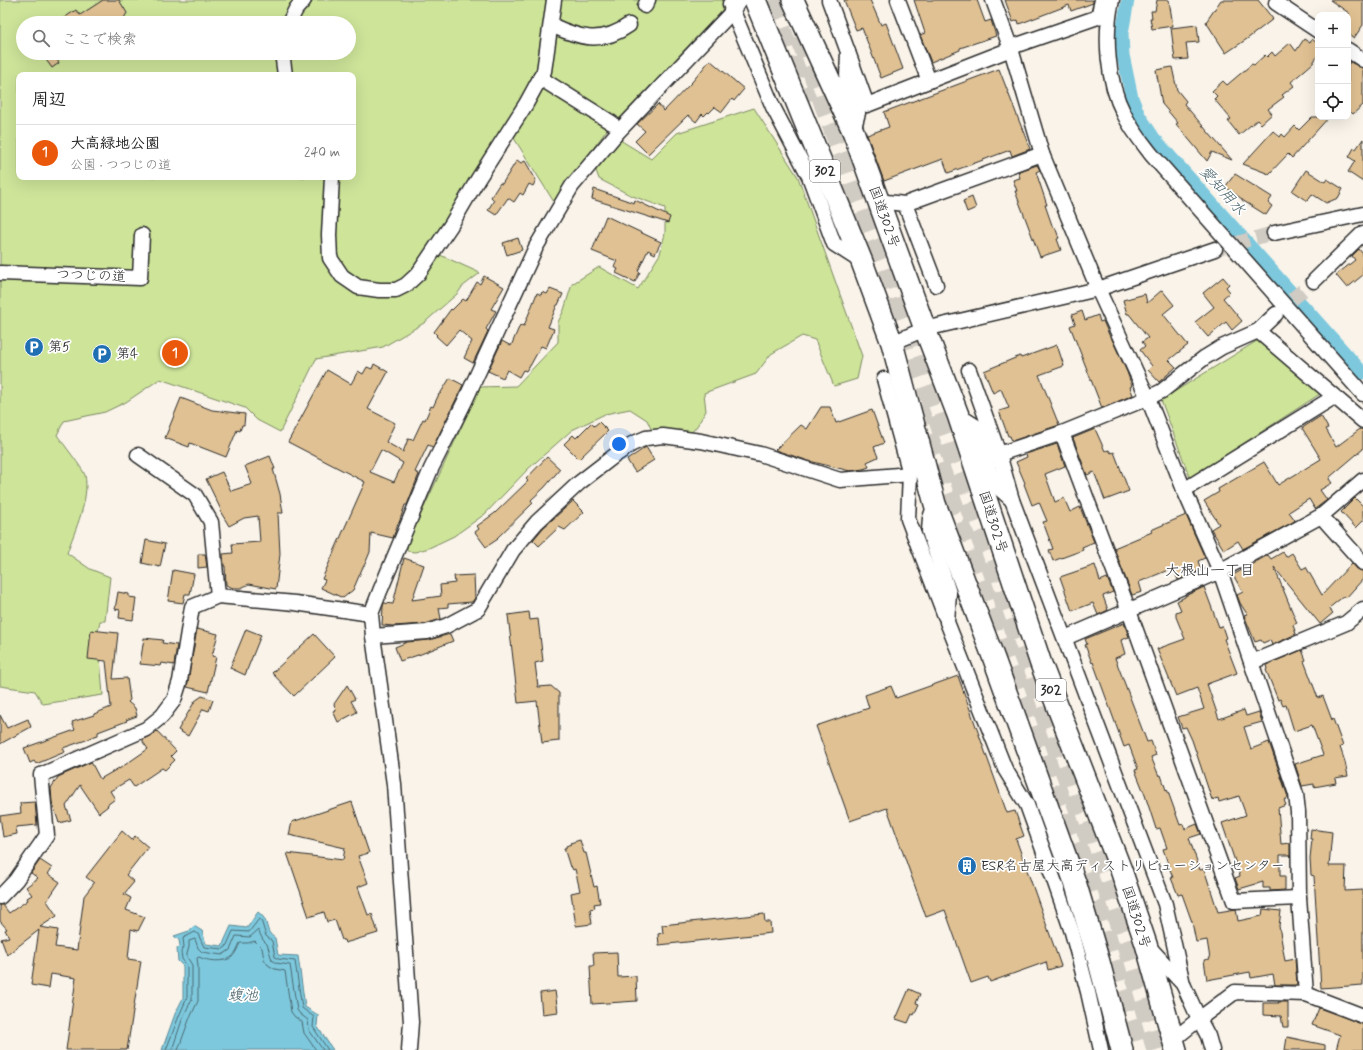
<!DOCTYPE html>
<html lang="ja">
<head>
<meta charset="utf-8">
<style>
  :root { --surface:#fff; --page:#f6f6f6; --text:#222; --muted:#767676; --line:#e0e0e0; --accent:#ea580c }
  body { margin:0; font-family:Mynerve,"Klee One",sans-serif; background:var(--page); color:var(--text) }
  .controls { position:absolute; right:12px; top:12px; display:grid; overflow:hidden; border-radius:8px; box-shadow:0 4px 16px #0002 }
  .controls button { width:36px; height:36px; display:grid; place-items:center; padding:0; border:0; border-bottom:1px solid var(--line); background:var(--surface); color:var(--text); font:20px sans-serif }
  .you { position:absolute; left:619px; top:444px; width:14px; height:14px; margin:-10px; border:3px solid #fff; border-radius:50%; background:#1a73e8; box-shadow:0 0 0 6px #1a73e833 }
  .badge { display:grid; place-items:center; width:26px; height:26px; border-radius:50%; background:var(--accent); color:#fff; font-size:13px; font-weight:700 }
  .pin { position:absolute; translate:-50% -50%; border:2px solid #fff; box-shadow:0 1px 4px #0006 }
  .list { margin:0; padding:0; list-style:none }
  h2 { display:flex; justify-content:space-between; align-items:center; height:52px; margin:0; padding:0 16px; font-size:17px }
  h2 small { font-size:13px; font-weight:400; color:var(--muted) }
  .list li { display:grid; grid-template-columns:26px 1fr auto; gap:12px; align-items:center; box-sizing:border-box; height:56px; padding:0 16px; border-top:1px solid var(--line) }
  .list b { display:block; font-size:15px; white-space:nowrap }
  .list p { margin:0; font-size:13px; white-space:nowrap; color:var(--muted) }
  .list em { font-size:13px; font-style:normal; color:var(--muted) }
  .icon { flex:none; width:22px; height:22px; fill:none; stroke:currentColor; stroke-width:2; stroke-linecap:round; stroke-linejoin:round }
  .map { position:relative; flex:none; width:1363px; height:1050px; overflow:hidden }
  .search { position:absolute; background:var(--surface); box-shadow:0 4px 16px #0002; left:16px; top:16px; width:340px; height:44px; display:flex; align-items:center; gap:10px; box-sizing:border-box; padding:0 14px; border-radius:22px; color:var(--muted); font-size:15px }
  .panel { position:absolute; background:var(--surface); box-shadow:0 4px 16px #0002; left:16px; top:72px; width:340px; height:108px; border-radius:8px }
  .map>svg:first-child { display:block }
</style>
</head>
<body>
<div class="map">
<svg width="1363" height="1050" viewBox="0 0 1363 1050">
  <rect width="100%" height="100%" fill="#f9f3e9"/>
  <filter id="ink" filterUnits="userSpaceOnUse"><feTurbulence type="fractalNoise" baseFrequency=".025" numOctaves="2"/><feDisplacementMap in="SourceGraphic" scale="8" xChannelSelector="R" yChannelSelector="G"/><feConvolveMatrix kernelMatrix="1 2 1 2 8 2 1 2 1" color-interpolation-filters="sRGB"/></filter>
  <g filter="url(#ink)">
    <g fill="#cde499" stroke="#7c8862" fill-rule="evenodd">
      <path d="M0 0H727L728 1 723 9 618 120 612 123 554 202 512 135 438 254 480 273 462 287 458 293 424 323 383 347 316 359 280 432 257 420 245 408 160 379 126 402 105 412 64 421 57 435C62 442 83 469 85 475 90 499 75 530 67 553L90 569 110 577 105 621H100L93 657 100 658 103 695 43 704 35 691 0 686ZM23 23H349V53H23ZM19 75H353V177H19Z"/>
      <path d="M754 108 798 177 862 356 857 379 834 386 815 340 802 336 771 354 756 374 704 393 706 411 697 426 690 434 653 433 647 420 630 409 605 414 572 430 528 469 485 514 454 536 429 548 415 552 407 551V544L480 387 516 386 558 342V322L564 310 572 284 599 267 638 289 660 254 665 233V208L630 195 599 179 595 168 620 140 651 159 677 133Z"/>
      <path d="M1260 339 1320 394 1190 478 1161 400Z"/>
    </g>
    <path fill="#7dc8dd" stroke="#5c8996" d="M258 912C271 921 263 931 275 938L278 955 298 956 305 1007 318 1015 317 1026 333 1050H162L175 1014 183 998V966L178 961 177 949 180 946 179 940 174 936 189 931 194 926 202 931 206 944 222 946 231 926 247 928Z"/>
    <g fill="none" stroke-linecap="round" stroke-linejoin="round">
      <g stroke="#4c6a72" stroke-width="1">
        <path d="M166 1050 179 1016 187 998V966L182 959 181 952 184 947 183 938 195 932 198 934 204 947 223 949 226 947 233 931 249 932 259 919 261 920 266 936 272 941 275 957 278 959 295 961 302 1008 314 1017 313 1027 328 1050"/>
        <path d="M172 1050 183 1017 192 999V965L187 957V954L189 947V941L195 939 198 948 202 952 222 955 230 950 236 936 250 937 258 930 263 940 267 944 272 960 276 963 290 965 297 1010 300 1014 308 1020 309 1030 323 1050"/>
        <path d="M178 1050 189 1020 198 1001V966L197 958 199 957C207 961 224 963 232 957 236 953 238 947 240 943H248L255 941 262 948 264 959 268 965 275 969 285 971 291 1012 295 1017 302 1022 304 1033 316 1050"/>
      </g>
      <path stroke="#7dc8dd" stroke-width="13" d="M1128 0 1122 33 1123 55 1132 98 1139 115 1154 138 1363 373"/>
    </g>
    <g fill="#e0c193" stroke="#2b2b2b" fill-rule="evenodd">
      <path d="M103 0H119L127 13 121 23H56L76 10 80 15Z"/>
      <path d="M844 0H870L881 25 886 23 903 69 881 78 862 28 856 30Z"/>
      <path d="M914 0H977L985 22 991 20 996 36 960 48V50L931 62 920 35 925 33Z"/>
      <path d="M1005 0H1093V3L1071 11 1069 5 1019 24 1018 20 1013 22Z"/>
      <path d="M1157 0H1169L1173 26 1152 29 1150 18H1152L1151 11H1155Z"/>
      <path d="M1221 0H1258L1273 19 1247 39 1226 53 1206 22Z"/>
      <path d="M1330 0H1363V25L1354 38 1348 34 1349 13Z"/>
      <path d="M1197 25 1199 42 1186 43 1188 59 1175 60 1171 28Z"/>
      <path d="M1304 39 1310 43 1312 39 1318 44V55L1313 63 1291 82 1294 86 1282 95 1284 97 1268 109 1272 114 1261 124 1257 120 1239 135 1228 121 1231 119 1214 99 1217 96 1212 91 1223 81 1227 85 1252 64 1254 65 1265 55 1267 57 1272 52 1275 56 1290 43 1296 51Z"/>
      <path d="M41 53H53L59 63 52 68Z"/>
      <path d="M710 60 744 89 734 101 732 99 722 112 715 107 709 113 708 112 704 116 702 114 696 122 688 115 648 154 635 141 645 131 637 124 658 104 664 111 692 82Z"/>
      <path d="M1350 62 1363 68V105L1353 114 1348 109V65Z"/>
      <path d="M1172 67 1177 90 1186 101 1184 104 1232 160 1212 152 1207 161 1176 124 1178 123 1162 104 1156 70Z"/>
      <path d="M999 69 1030 149 1012 156 1010 150 948 173 943 159 884 181 867 135 889 127 884 112Z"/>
      <path d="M1312 117H1329L1292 158 1288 154 1269 174 1243 164 1273 131 1280 137 1282 134 1285 137 1295 126 1299 130Z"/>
      <path d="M1363 139V182L1348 172 1355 161 1349 157 1354 148 1356 149Z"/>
      <path d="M517 160 521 163 525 161 536 180 533 186 529 184 523 195 520 193 514 202 508 198 496 215 488 210 494 200 491 197 500 183 502 184Z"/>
      <path d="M1037 165 1040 170 1036 172 1047 205H1045L1053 228 1055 227 1059 238 1057 239 1061 250 1040 257 1015 191H1017L1013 180 1020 178 1018 172Z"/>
      <path d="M1306 170 1325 182 1327 179 1343 189 1338 198 1326 203 1312 194 1307 201 1292 191Z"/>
      <path d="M1235 174 1272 197 1268 203 1272 206 1266 215 1242 200V199L1225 187Z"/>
      <path d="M594 189 634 203 635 200 670 217 668 223 592 199Z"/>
      <path d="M972 197 976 208 967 212 963 201Z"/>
      <path d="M606 216 661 242 655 254 648 250 638 271 640 272 635 282 616 273 618 269 614 267 617 261 592 251Z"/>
      <path d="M518 238 522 250 507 255 503 243Z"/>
      <path d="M1359 249 1362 253H1363V275L1347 288 1336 275 1355 260 1352 256Z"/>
      <path d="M484 276 504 287 491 309 496 311 486 329 488 331 473 363 464 358 472 341 459 330 446 345 436 336 437 335 434 332 451 309 452 310 463 299 466 301 477 282 480 284Z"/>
      <path d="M1223 277 1229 284 1226 287 1230 292 1223 298 1242 321 1232 330 1226 322 1208 337 1195 322 1214 307 1203 293Z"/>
      <path d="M550 289 563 294 558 305H557L548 327 554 329 546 348 541 346 530 366H529L526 371 523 370 519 377 507 370 503 378 488 371 502 341 511 346 520 325 524 326 537 293 541 295 542 292 547 294Z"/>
      <path d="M1162 290 1174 305 1163 314 1188 345 1169 360 1176 367 1159 382 1148 370 1152 366 1140 350 1145 346 1142 342 1148 338 1129 314H1127L1123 300 1145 294 1147 303Z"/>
      <path d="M1082 311 1085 320 1098 315 1100 322 1103 321 1110 337H1111L1127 372 1132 386 1130 387 1133 395 1102 408 1070 326 1075 324 1072 315Z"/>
      <path d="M1057 345 1064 366 1039 375 1059 425 1012 441 1010 436H1008L999 411 1009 408 1001 389 993 393 984 371 1020 356 1021 358Z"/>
      <path d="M374 364 388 372 368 409 395 423 386 442 403 452 408 439 413 440 423 419 425 420 431 406 433 407 439 394H440L450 378 463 385 433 447 428 445 415 472 419 474 407 505H405L399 523H398L393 538 371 533 370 552 365 564 362 569 353 590 343 598 321 588 325 580 322 579 365 482 288 442 327 370 351 384 358 371 363 374 367 367 372 369ZM381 450 403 463 394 482 370 472Z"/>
      <path d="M181 398 212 410 245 414 244 425H242L240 431 237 430 226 457 190 443 189 447 165 438Z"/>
      <path d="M821 407H830L836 423 872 410 884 443 874 447 878 457 867 462 869 467 863 469 850 471 809 461 775 450 801 425 807 429Z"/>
      <path d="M1321 416 1328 428 1326 429 1336 447 1360 429H1363V449L1330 477 1329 479 1332 483 1320 490 1327 500 1315 509 1309 499 1289 512 1295 520 1293 522 1243 549 1238 541 1224 550 1211 529 1219 524 1204 501 1219 492 1218 489 1264 462 1278 485 1321 459 1302 428Z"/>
      <path d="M599 422 608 431 579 459 564 444 573 435 576 438 591 423 594 426Z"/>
      <path d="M1095 429 1105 451 1109 450 1111 453 1114 452 1129 491 1105 500 1094 472 1087 475 1073 438Z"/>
      <path d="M1057 444 1065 466 1045 474 1055 502 1064 498 1070 512 1080 507 1094 542 1082 547 1083 550 1053 561 1049 550 1053 549 1043 522 1047 521 1039 502 1032 505 1024 484 1025 483 1016 462 1027 457 1026 454Z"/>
      <path d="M646 447 654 460 635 472 627 460Z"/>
      <path d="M270 456 275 469H273L280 494 283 513H278L280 554 276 589 249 584 241 588H233L226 585 225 566H224L223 554 233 553 232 544 260 542 258 516 244 518 229 526 220 511 221 510 206 479 222 472 231 491 252 484 245 466Z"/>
      <path d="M547 457 560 469 545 487 531 500 533 503 497 538 498 539 486 547 475 532 479 529 477 526 495 513 528 481 526 479Z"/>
      <path d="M1355 498 1363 506V521L1356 528 1341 512Z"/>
      <path d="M573 501 584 512 565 530 559 527 539 546 533 540 543 528Z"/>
      <path d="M1186 515 1205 558 1198 561 1201 570 1178 580 1173 568 1139 582 1142 592 1132 595 1114 548 1152 532 1151 530Z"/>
      <path d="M146 540 165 544 160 567 142 563Z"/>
      <path d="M1283 552 1286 557 1292 553 1302 569 1306 567 1322 595 1352 563 1357 569 1363 571V579L1346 598 1344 596 1329 608 1333 613 1320 624 1274 567 1297 623 1293 625 1296 634 1272 645 1270 640 1263 643 1261 640 1255 642 1244 615 1247 614 1240 603 1237 595 1243 592 1233 575 1268 555 1271 559Z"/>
      <path d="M198 554H205L207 567 198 568Z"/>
      <path d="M404 558 424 565 412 600 441 596 440 585 455 583 454 576 474 575 475 598 472 602 448 604V607L439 608 441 619 425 624 393 626 382 625 383 606 384 603 393 604Z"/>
      <path d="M1095 565 1100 581 1107 578 1113 592 1103 596 1108 610 1098 615 1093 603 1072 611 1060 577Z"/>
      <path d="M173 570 194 574 190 594H185L183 603 168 601Z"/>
      <path d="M1204 587 1219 627 1222 626 1226 638 1224 639 1237 673 1207 684 1219 719 1244 710 1246 716 1259 712 1262 722 1244 727 1251 749 1269 742 1288 797V798L1284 800 1286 805 1278 808 1281 844 1290 843V855H1280V876H1285V890L1270 891V888H1263V882L1239 889 1235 878 1240 876 1222 823 1246 815 1239 796 1219 802 1218 798 1212 800 1192 740 1186 727 1182 728 1178 717 1204 709 1197 688 1176 696 1157 649 1185 639 1176 617V612L1181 610 1177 601 1185 597V596Z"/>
      <path d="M118 592 129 594V597L136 598 133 620 119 618 120 610 115 609Z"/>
      <path d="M529 612 530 620 538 619 543 661 535 663 538 687 551 686 559 693V741L542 743 537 701 518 703 508 615Z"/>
      <path d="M1124 623 1129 637 1121 640 1125 654 1115 658 1147 742 1151 741 1156 755 1151 757 1159 776 1161 775 1166 790 1167 789 1180 825 1183 824 1185 829 1197 824 1201 834 1189 838 1200 870 1204 869 1218 912 1236 909 1238 921 1262 916 1263 909 1281 911 1279 926 1285 961 1295 959 1297 984 1295 985H1275L1273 974 1251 978 1250 972 1207 980 1204 960 1210 959 1207 940 1196 942 1192 922 1182 894 1178 895 1171 878H1173L1163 849 1167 848 1160 828 1156 829 1145 795 1135 770 1138 769 1129 745 1124 747 1093 662 1092 663 1085 645 1087 644 1085 639Z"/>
      <path d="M197 629 218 634 212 656 216 657 208 692 187 687Z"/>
      <path d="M246 629 261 635 245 675 230 668Z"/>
      <path d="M91 630 118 633 113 679 127 678 130 700 128 702 135 708 137 716 126 720 127 721 98 732V735L89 738V739L63 748 65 752 36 764 34 761 30 763 24 748 75 730 72 722 94 715V714L111 707 106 661 88 659Z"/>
      <path d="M314 634 335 657 294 696 272 673Z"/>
      <path d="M450 634 453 641 421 654 400 661 395 647 407 642 429 640Z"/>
      <path d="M144 638 163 640 162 643 177 645 174 665 162 663 161 666 140 664Z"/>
      <path d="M1302 650 1306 660 1304 661 1318 698 1323 696 1332 720 1333 719 1343 746 1340 747 1345 762 1348 776 1335 778 1336 783 1314 787V784L1302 786 1295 764 1323 755 1312 725 1294 731 1286 705 1283 706 1280 699 1278 700 1266 670 1267 669 1266 665Z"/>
      <path d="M958 676 1007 813 1015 811 1024 836 1016 839 1061 966 1048 970 1046 962 990 982 988 977 971 983 945 910 926 917 887 808 850 821 816 726 869 708 865 695 891 686 896 698Z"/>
      <path d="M347 685 355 699 351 701 357 712 338 722 333 711 336 710 334 704Z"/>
      <path d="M202 696 213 700 209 711 203 709 188 736 178 730 195 701Z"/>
      <path d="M0 715 7 728 28 719 31 727 0 744Z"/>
      <path d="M157 731 176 751 171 756 175 760 165 770 162 768 134 787 129 780 110 791 115 799 107 805 108 806 99 813 80 785 66 806 71 820 59 823 52 802 51 788 58 777 91 762 100 779 119 768V769L148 749 143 742V740Z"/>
      <path d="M35 802 37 825 16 827 17 834 3 837 0 816 21 813 20 803Z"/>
      <path d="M352 802 369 853 358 856 368 883 358 887 368 915 372 914 378 933 345 943 344 940H342L335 920 327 922 324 912 309 917 287 853 343 860 345 848 289 835 292 822Z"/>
      <path d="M1311 829 1332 832 1329 866H1346L1345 891 1363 890V985L1321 988 1314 876 1311 875 1310 858 1312 839H1310Z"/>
      <path d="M122 831 132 840 135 836 148 847 126 875 134 882 124 894 131 898 126 910 145 917 138 931 131 929 128 959 141 961 127 1050H66L76 978 51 974 49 988 31 985 39 930 7 955 1 939 9 937 5 930 7 929 0 921V905H3L9 913 28 900 27 898 32 895 26 887 38 878 31 873 40 860 52 868 48 874 60 882 47 901 57 916 40 927 58 930 55 947 77 950 84 896 94 883 86 877Z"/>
      <path d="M580 840 584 853H586L594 887 597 886 600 903 594 904 595 908 590 909 592 924 576 926 571 893 580 891 575 869 573 870 571 866 570 867 564 848H566V846L571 844 570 843Z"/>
      <path d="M764 914 765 922H770L771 933 659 945 658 934 663 933 662 925Z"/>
      <path d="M617 952 618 977 636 976 637 1001 592 1004 590 966H594L593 953Z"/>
      <path d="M909 989 920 994 916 1003 919 1004 914 1015 912 1014 908 1023 896 1019Z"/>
      <path d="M555 991 558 1012 542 1014 540 993Z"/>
      <path d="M1278 1002H1288V1027H1283L1281 1016 1263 1015V1003H1279Z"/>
      <path d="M1319 1008 1363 1024V1050H1336L1340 1035 1312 1025Z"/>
      <path d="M1287 1037 1325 1045V1050H1285Z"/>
    </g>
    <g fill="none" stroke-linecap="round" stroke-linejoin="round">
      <g stroke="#d0cbc3" stroke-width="14" stroke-dasharray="14 7" stroke-linecap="butt">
        <path d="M1215 249 1274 233"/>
        <path d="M1276 313 1314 281"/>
      </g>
      <g stroke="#d0cbc3" stroke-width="21" stroke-dasharray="21 10" stroke-linecap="butt">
        <path d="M770 0 807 102"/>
        <path d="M800 36 1107 886 1129 952 1157 1050"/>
        <path d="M917 406 1092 888 1139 1050"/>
      </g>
      <defs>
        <g id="minor">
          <path d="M829 0 848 52 847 78 858 113 853 131"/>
          <path d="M898 0 929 81"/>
          <path d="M993 0 1011 49 1042 154 1098 289 1148 398 1184 490 1220 571 1296 794 1298 812 1299 898 1306 994"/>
          <path d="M1112 0C1104 35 1107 82 1124 114 1131 129 1141 141 1151 154L1363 394"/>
          <path d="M1276 3 1318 31"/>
          <path d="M730 4 773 107 809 176 834 244 862 262"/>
          <path d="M645 6 648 0"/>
          <path d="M289 23 296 9 304 0"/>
          <path d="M551 25C579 38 601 45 629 25"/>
          <path d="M1348 50 1363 60"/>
          <path d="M848 52 867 105 1011 49 1017 45 1098 17 1102 0"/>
          <path d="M284 53 283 60 285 75"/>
          <path d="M540 78 612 123"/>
          <path d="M332 177 329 235 330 258 342 276 358 287 379 290H396L406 285 418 274 451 225 478 179 526 104 544 71 554 0"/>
          <path d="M877 201 905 204"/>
          <path d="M1274 233 1363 214"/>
          <path d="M0 273 140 278 142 235"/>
          <path d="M1314 281 1363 233"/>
          <path d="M936 285 905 204 1042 154"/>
          <path d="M1258 331 1363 421"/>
          <path d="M892 343 925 329 1098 289 1215 249"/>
          <path d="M969 370 999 454 1012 500 1165 904 1183 984"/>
          <path d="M884 379 910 474 908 519 945 616"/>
          <path d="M958 415 977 427 981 433 989 469 994 484 1012 500"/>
          <path d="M1062 433 1129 611 1234 901 1299 898"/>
          <path d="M999 454 1062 433 1148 398 1162 391 1204 358 1222 347 1258 331 1276 314"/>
          <path d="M138 455 195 495 211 522 218 596"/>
          <path d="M1184 490 1334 397"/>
          <path d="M935 504 930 518 929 531 949 593 947 622 1005 769 1027 805 1055 883 1072 932 1088 992 1101 1050"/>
          <path d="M1321 516 1363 563"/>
          <path d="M373 636 427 632 446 626 478 609 513 550 537 522 579 483 614 456 632 444 646 438 663 436 701 441 760 454 840 480 910 474"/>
          <path d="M1065 638 1220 571 1321 516 1363 480"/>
          <path d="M1252 662 1346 623 1363 609"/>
          <path d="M0 897 16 880 47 835 41 775 146 729 162 716 174 700 180 681 192 607 218 596 295 603 371 614"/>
          <path d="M1149 947 1183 984 1199 1019 1173 1040"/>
          <path d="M409 1050 411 1022 394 784 373 636 371 614 380 591 431 469 465 401 536 247 572 186 617 133 729 15 740 0"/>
          <path d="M1212 1050 1208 1036 1199 1019 1235 992 1306 994 1363 1016"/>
        </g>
        <g id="highway">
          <path d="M755 0 862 262 892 343 935 504 994 659 1076 885 1099 962 1122 1050"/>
          <path d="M793 0 853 131 925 329 958 415 1041 664 1121 870 1146 944 1176 1050"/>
        </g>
      </defs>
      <use href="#minor" stroke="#2b2b2b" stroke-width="17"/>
      <use href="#highway" stroke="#2b2b2b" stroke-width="24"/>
      <use href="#minor" stroke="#fff" stroke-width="14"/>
      <use href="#highway" stroke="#fff" stroke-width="21"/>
    </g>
  </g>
  <defs>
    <symbol id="parking-disc" viewBox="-11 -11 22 22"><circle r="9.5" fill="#1f6fb2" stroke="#fff"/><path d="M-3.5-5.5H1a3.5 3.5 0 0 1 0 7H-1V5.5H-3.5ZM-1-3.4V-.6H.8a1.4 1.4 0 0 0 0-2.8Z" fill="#fff"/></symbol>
    <symbol id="building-disc" viewBox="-11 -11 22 22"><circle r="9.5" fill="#1f6fb2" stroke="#fff"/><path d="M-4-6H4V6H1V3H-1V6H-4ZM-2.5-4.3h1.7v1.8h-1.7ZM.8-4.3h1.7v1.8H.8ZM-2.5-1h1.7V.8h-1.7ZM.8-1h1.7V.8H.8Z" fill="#fff"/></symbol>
  </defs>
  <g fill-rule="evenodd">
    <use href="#parking-disc" x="23" y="336" width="22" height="22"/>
    <use href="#parking-disc" x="91" y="343" width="22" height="22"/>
    <use href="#building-disc" x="956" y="855" width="22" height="22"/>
  </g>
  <g text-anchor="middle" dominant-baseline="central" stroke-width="3.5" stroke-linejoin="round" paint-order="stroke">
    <g fill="#fff" stroke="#6b6b6b" stroke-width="1">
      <rect x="810" y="160" width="30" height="22" rx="3"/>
      <rect x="1036" y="679" width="30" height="22" rx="3"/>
    </g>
    <g font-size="13" font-weight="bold" fill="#2b2b2b">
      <text x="825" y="171">302</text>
      <text x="1051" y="690">302</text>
    </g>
    <g font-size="14" fill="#2b2b2b" stroke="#fff">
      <text transform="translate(884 217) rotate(70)">国道302号</text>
      <text transform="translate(91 276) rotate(2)">つつじの道</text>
      <text transform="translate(993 522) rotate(72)">国道302号</text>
      <text transform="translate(1136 917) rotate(72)">国道302号</text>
    </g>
    <g font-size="14" fill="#2b2b2b" stroke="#fff" text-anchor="start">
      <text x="48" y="347">第5</text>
      <text x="116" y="354">第4</text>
      <text x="981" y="866">ESR名古屋大高ディストリビューションセンター</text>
    </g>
    <g font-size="15" font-style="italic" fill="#486269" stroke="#fff">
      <text transform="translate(1222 191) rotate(48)">愛知用水</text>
      <text x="243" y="996">蝮池</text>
    </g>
    <g font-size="15" fill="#2b2b2b" stroke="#fff">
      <text x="1210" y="571">大根山一丁目</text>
    </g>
  </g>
</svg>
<div class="controls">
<button>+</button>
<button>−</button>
<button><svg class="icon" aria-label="locate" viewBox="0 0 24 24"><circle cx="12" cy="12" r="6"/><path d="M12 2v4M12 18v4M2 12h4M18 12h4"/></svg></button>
</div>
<div class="you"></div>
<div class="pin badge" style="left:175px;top:353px">1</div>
<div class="search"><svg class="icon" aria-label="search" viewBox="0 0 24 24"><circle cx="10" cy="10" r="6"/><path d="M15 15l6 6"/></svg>ここで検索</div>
<section class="panel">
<h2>周辺<small></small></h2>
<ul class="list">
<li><span class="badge">1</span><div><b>大高緑地公園</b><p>公園 · つつじの道</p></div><em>240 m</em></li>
</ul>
</section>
</div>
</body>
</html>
